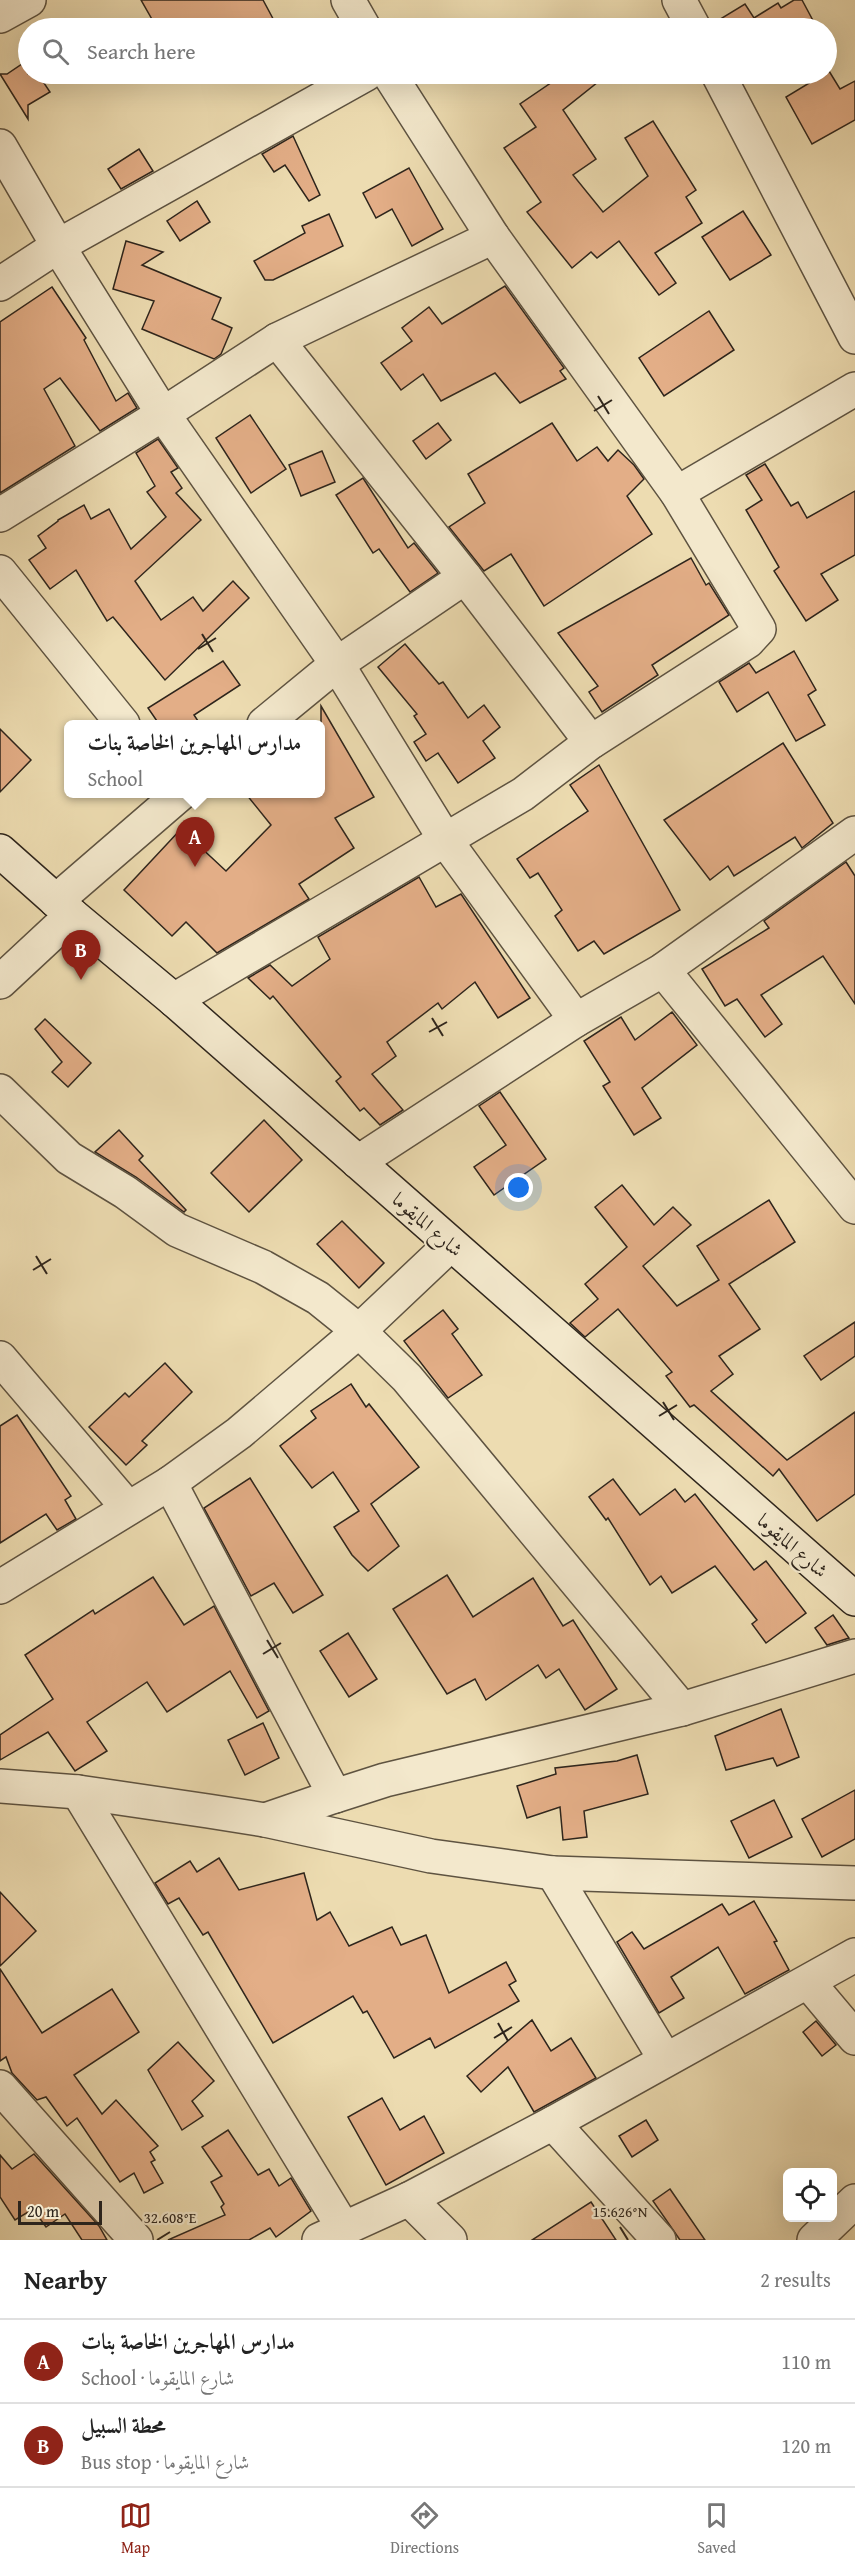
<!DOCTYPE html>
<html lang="en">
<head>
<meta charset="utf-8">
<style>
  :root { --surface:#fff; --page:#f2f2f2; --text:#222; --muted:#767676; --line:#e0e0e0; --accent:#8f2418 }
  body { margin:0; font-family:"Gentium Book Plus",Amiri,serif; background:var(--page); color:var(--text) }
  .controls { position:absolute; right:18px; bottom:18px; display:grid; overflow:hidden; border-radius:9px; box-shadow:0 6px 24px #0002 }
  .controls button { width:54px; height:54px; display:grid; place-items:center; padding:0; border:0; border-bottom:2px solid var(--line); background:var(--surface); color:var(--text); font:30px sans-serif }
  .scale { position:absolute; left:18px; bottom:15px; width:84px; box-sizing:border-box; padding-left:6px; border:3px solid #2e251c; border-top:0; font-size:16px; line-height:21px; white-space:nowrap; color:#2e251c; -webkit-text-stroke:4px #f3e8cc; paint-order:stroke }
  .you { position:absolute; left:519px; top:1188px; width:21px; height:21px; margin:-15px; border:4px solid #fff; border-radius:50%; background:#1a73e8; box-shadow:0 0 0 9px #1a73e833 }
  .badge { display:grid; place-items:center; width:39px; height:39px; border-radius:50%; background:var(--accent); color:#fff; font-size:20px; font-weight:700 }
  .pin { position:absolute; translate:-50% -50px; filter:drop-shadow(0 2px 3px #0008) }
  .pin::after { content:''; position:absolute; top:32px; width:21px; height:18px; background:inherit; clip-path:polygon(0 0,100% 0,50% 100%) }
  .popup { position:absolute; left:64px; top:720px; width:261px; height:78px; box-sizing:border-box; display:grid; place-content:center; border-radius:9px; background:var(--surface); filter:drop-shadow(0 2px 4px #0005); font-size:20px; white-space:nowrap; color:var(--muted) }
  .popup b { font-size:22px; color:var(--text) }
  .popup::after { content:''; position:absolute; left:50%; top:100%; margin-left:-12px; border:12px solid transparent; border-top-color:var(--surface) }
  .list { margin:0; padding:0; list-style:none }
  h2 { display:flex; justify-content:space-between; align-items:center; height:78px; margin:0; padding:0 24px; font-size:26px }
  h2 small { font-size:20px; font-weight:400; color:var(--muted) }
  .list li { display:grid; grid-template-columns:39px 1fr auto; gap:18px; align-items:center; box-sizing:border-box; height:84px; padding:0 24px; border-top:2px solid var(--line) }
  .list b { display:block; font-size:22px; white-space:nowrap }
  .list p { margin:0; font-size:20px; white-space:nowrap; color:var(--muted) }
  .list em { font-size:20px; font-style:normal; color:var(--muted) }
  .icon { flex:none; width:33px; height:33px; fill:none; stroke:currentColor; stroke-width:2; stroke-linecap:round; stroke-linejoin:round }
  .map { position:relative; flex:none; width:855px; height:2240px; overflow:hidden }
  .search { position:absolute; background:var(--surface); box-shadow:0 6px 24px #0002; left:18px; right:18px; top:18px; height:66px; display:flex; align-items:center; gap:15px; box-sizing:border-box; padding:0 21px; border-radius:33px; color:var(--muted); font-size:22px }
  .sheet { height:246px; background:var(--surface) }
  nav { display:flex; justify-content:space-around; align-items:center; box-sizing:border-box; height:84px; border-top:2px solid var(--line); background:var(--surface); font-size:16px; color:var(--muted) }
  nav a { display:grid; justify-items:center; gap:3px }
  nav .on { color:var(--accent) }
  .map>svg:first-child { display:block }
</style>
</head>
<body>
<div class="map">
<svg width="855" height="2240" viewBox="0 0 855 2240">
  <rect width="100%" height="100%" fill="#eddcb1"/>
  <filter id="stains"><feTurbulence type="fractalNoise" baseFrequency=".00333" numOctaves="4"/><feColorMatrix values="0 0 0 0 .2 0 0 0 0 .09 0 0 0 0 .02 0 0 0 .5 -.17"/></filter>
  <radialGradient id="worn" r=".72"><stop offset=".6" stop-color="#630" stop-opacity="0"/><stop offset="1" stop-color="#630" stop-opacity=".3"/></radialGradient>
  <g fill="#e3ae87" stroke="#2e251c" stroke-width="1.5">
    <path d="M141 0H263L278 28H157Z"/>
    <path d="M794 0H802L817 28H713L712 24 745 4 754 18 778 3 781 8Z"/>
    <path d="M28 60V74H38L50 92 28 105V119L0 74H7Z"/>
    <path d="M829 71 840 89 855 81V120L812 144 786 97Z"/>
    <path d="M564 74H608L563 110 596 159 573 175 603 212 648 176 625 138 653 121 696 190 686 197 702 223 655 253 676 283 659 295 619 241 597 258 591 252 572 268 527 212 541 202 504 148 536 127 520 104Z"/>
    <path d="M293 136 320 195 309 201 285 165 274 172 262 154Z"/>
    <path d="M139 149 153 171 121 189 108 169Z"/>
    <path d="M409 168 443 229 412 246 392 209 376 218 363 193Z"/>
    <path d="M197 201 210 222 180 241 167 221Z"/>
    <path d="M743 211 771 255 730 280 702 237Z"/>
    <path d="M329 214 343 246 273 280H265L254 261 305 233 302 226Z"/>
    <path d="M126 241 163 252 142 265 221 298 212 319 232 328 221 354 214 359 142 329 154 301 113 289Z"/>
    <path d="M505 286 564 368 560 371 566 379 520 403 495 373 441 401 423 374 401 390 381 363 412 341 402 328 429 307 442 324Z"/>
    <path d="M52 287 86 338 84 340 116 401 128 393 137 408 100 431 60 378 44 389 75 446 0 493V322Z"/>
    <path d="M709 311 734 350 664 396 639 358Z"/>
    <path d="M250 415 286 469 251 493 216 438Z"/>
    <path d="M438 423 451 440 426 459 413 441Z"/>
    <path d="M552 423 577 461 597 447 608 461 618 450 634 465 644 479 627 496 652 534 544 606 511 554 484 571 449 527 485 503 468 474Z"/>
    <path d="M158 439 178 468 171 472 182 488 176 493 201 520 135 581 161 620 193 597 203 611 233 581 249 598 165 680 113 617 107 621 76 570 50 589 29 560 46 548 38 536 58 521V520L84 505 91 519 109 509 131 549 166 517 147 492 155 486 136 453Z"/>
    <path d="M322 451 335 482 301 496 289 465Z"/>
    <path d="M765 464 791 506 798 502 807 518 855 491V555L821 574 838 600 806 621 774 571 779 567 746 510 762 500 746 475Z"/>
    <path d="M363 478 408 548 414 543 438 573 410 592 379 549 373 553 336 495Z"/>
    <path d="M691 558 706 585 709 583 729 615 652 665 658 675 602 712 589 692 598 686 558 633Z"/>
    <path d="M405 644 439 684 443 682 468 718 484 705 500 727 483 741 495 758 458 783 438 753 426 761 414 742 426 734 414 716 417 714 378 667Z"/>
    <path d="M794 651 816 690 808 695 825 725 796 741 768 692 737 712 719 682 749 663 756 673Z"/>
    <path d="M223 661 240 685 194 715 200 724H159L148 708Z"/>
    <path d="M321 706 374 797 335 818 354 848 299 884 309 899 217 953 186 922 172 936 124 890 181 829 226 871 271 825 246 794H321Z"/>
    <path d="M0 729 31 760 0 792Z"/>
    <path d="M783 743 833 823 802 848 795 837 734 876 728 866 710 880 664 820Z"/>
    <path d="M599 765 680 910 604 954 594 941 578 951 555 916 562 910 538 873 530 878 517 859 588 811 570 785Z"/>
    <path d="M846 862 855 876V1004L823 956 761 995 782 1024 765 1037 737 999 725 1006 702 969 769 928 764 921Z"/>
    <path d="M419 877 436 907 461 894 530 998 498 1018 475 982 442 1009 438 1003 387 1042 396 1056 372 1074 403 1110 380 1125 364 1108 360 1111 336 1081 341 1077 273 996 270 999 248 978 270 965 292 986 330 959 318 937Z"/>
    <path d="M672 1012 697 1045 642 1088 661 1118 634 1135 603 1086 610 1082 584 1041 621 1017 635 1040Z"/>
    <path d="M45 1019 91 1063 68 1087 52 1072 62 1062 35 1029Z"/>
    <path d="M500 1092 546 1159 494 1195 474 1167 506 1145 479 1106Z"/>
    <path d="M264 1120 302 1160 249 1212 211 1173Z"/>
    <path d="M119 1130 143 1156 139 1160 186 1210 184 1212 136 1177 95 1152Z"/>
    <path d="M622 1185 654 1225 673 1207 691 1225 643 1266 677 1306 719 1280 697 1246 769 1200 795 1242 729 1284 760 1329 719 1356 733 1374 711 1391 787 1460 855 1412V1494L817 1521 779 1469 773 1476 694 1405 690 1407 666 1376 672 1372 618 1309 585 1337 570 1323 598 1299 585 1284 627 1247 595 1207Z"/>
    <path d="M342 1221 384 1263 359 1288 317 1244Z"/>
    <path d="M443 1310 458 1329 452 1334 482 1375 448 1398 404 1341Z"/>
    <path d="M855 1322V1356L821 1380 804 1356Z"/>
    <path d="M165 1363 192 1392 142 1441 147 1445 126 1465 89 1427 125 1393 129 1397Z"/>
    <path d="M351 1384 366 1407 369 1404 419 1467 371 1504 399 1546 368 1571 352 1555 334 1527 359 1511 333 1472 312 1488 280 1446 316 1418 311 1411Z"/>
    <path d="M17 1415 71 1496 65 1500 76 1519 57 1530 46 1514 0 1543V1426Z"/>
    <path d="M250 1478 323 1595 293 1613 274 1583 251 1596 204 1508Z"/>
    <path d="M613 1479 640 1515 675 1489 685 1502 695 1494 754 1570 766 1561 806 1613 766 1643 752 1624 757 1620 715 1566 672 1593 661 1576 650 1585 608 1518 606 1520 589 1497Z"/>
    <path d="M447 1575 473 1617 533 1578 563 1626 573 1620 617 1689 585 1710 559 1669 546 1678 538 1665 486 1700 475 1679 447 1694 393 1609Z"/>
    <path d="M153 1577 184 1625 214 1606 269 1711 257 1718 230 1671 167 1712 147 1682 87 1722 107 1751 75 1771 48 1732 0 1760V1735L53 1699 25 1655 93 1610 95 1614Z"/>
    <path d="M833 1615 849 1638 827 1645 815 1628Z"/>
    <path d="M348 1633 377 1679 349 1697 320 1651Z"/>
    <path d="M781 1709 799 1757 777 1766 773 1758 726 1770 715 1736Z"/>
    <path d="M263 1723 279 1758 245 1775 228 1740Z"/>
    <path d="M637 1755 648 1794 584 1811 587 1837 563 1840 560 1807 527 1818 517 1786 556 1774 555 1768 617 1761Z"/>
    <path d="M855 1790V1839L822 1857 802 1819Z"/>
    <path d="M774 1800 792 1837 749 1858 731 1821Z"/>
    <path d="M219 1858 239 1890 304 1873 317 1920 330 1912 349 1946 392 1927 401 1945 426 1935 449 1993 506 1962 516 1981 509 1985 519 2001 435 2048 430 2038 394 2058 367 2011 363 2013 353 1996 273 2043 208 1932 203 1935 179 1898 168 1904 155 1883 190 1861 197 1872Z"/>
    <path d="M0 1892 36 1931 0 1966Z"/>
    <path d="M754 1901 777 1941 774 1942 789 1970 745 1994 718 1947 671 1977 684 1998 659 2013 617 1942 632 1932 644 1949 722 1904 729 1915Z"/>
    <path d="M0 1969 42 2033 112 1989 139 2032 74 2075 102 2114 116 2100 158 2146 150 2152 155 2160 151 2162 163 2183 144 2193 134 2173 120 2182 77 2118 67 2126 46 2097 37 2100 12 2073 6 2057 0 2061Z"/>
    <path d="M532 2020 551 2051 571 2038 596 2078 534 2112 508 2067 481 2092 467 2076Z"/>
    <path d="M816 2021 836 2045 822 2056 803 2032Z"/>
    <path d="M178 2042 214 2081 192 2101 203 2116 182 2130 148 2070Z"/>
    <path d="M382 2098 400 2130 424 2116 444 2153 386 2185 348 2117Z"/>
    <path d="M646 2120 658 2140 632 2157 619 2136Z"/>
    <path d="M228 2130 258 2175 269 2169 279 2186 291 2178 311 2211 276 2237 270 2228 249 2240H168L225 2215 221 2207 224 2204 211 2182 222 2176 202 2147Z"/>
    <path d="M34 2154 99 2226 107 2240H82L65 2214 46 2227 33 2209 15 2220 0 2197V2155L12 2169Z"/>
    <path d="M670 2189 705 2240H680L653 2201Z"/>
    <path d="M591 2202 616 2240H532Z"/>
  </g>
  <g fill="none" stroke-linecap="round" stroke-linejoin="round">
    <defs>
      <g id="street">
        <path d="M348 0 364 28"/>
        <path d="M679 0 694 28"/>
        <path d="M0 16 29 0"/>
        <path d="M718 74 855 337"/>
        <path d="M0 146 58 246 163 414 337 664 446 841 576 1020"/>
        <path d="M0 284 58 246 366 74"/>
        <path d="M277 340 465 577 591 742"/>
        <path d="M677 493 855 389"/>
        <path d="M0 515 163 414 277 340 493 237"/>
        <path d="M0 572 123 724"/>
        <path d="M264 724 337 664 465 577"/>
        <path d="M56 901 180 794"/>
        <path d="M663 970 855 1207"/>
        <path d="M0 982 72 915"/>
        <path d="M174 1000 523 794 591 742 748 641 759 629 677 493 493 237 389 74"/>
        <path d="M0 1091 69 1158 125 1192 177 1230 263 1267 318 1298 359 1331 407 1378 682 1709"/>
        <path d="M358 1162 576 1020 663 970 855 833"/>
        <path d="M0 1358 128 1508"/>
        <path d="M170 1483 335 1796 265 1820"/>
        <path d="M0 1587 170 1483 239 1433 359 1331 451 1244"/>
        <path d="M0 1786 78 1792 208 1811 265 1820 431 1856 553 1873 855 1883"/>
        <path d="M78 1792 344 2229"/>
        <path d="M335 1796 385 1780 682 1709 855 1656"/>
        <path d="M553 1873 665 2059"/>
        <path d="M808 1982 855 2038"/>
        <path d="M0 2087 136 2240"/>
        <path d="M553 2123 659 2240"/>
        <path d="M409 2199 450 2240"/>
        <path d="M319 2240 409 2199 553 2123 855 1955"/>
        <path d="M814 2240 855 2201"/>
      </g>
      <path id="secondary" d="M0 851 72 915 174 1000 855 1599"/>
    </defs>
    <use href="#street" stroke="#5e5341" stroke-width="36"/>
    <use href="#secondary" stroke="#2e251c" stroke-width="36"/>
    <use href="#street" stroke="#f3e8cc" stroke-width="33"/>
    <use href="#secondary" stroke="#f3e8cc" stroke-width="33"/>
  </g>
  <path fill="none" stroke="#2e251c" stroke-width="2" d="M598 396 609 414M594 411 612 400M202 634 213 652M198 649 216 638M432 1018 443 1036M429 1032 447 1022M36 1256 47 1274M33 1270 51 1259M663 1402 674 1420M659 1416 677 1405M267 1640 278 1658M263 1654 281 1643M498 2023 508 2041M494 2038 512 2027M620 2227 628 2240M157 2240 170 2232"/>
  <g text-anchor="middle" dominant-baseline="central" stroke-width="4.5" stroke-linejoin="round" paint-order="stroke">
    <g font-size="20" fill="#2e251c" stroke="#f3e8cc">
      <text transform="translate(428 1224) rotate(41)">شارع المايقوما</text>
      <text transform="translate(793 1545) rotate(41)">شارع المايقوما</text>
    </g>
  </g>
  <g font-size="15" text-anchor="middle" fill="#2e251c" stroke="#f3e8cc" stroke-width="4.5" stroke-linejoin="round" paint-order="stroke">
    <text x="620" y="2217">15.626°N</text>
    <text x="170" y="2223">32.608°E</text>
  </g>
  <rect width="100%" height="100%" filter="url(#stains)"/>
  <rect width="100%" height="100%" fill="url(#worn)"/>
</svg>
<div class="controls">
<button><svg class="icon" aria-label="locate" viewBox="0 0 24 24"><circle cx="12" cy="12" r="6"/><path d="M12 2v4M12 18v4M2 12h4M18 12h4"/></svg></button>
</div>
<div class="scale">20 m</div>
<div class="you"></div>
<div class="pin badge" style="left:195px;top:867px">A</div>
<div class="popup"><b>مدارس المهاجرين الخاصة بنات</b>School</div>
<div class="pin badge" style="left:81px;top:980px">B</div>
<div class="search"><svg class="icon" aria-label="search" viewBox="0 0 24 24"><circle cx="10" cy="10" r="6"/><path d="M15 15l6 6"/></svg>Search here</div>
</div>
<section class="sheet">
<h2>Nearby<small>2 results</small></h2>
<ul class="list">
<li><span class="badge">A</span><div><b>مدارس المهاجرين الخاصة بنات</b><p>School · شارع المايقوما</p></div><em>110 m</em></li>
<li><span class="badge">B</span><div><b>محطة السبيل</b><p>Bus stop · شارع المايقوما</p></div><em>120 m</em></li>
</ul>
</section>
<nav>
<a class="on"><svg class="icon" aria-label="map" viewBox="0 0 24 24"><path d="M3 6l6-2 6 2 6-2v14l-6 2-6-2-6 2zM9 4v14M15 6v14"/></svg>Map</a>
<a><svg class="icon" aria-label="directions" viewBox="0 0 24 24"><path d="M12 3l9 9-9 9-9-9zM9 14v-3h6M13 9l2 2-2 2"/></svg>Directions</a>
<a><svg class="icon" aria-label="saved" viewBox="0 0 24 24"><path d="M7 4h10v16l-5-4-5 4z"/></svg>Saved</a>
</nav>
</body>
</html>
